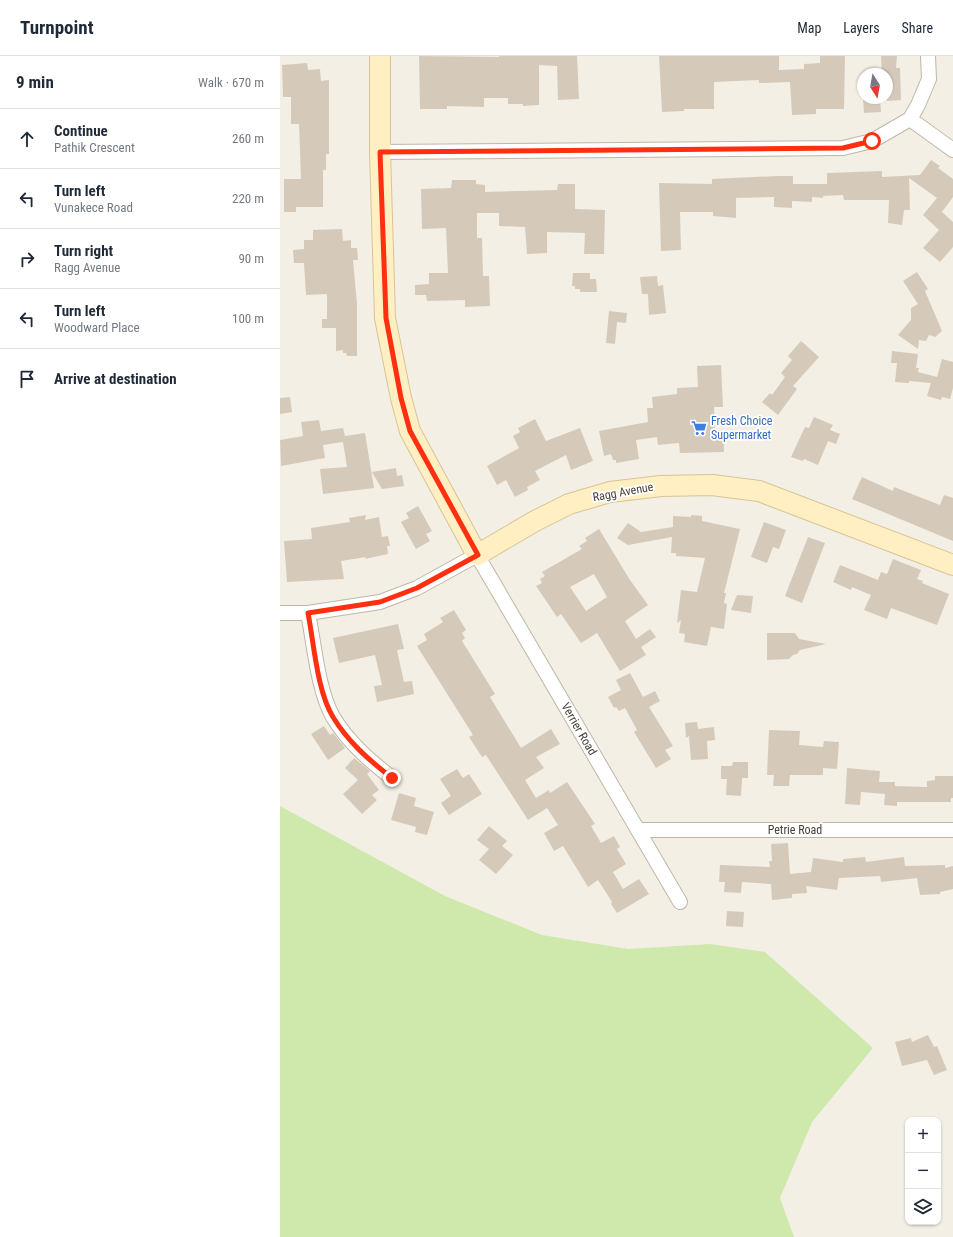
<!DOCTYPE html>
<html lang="en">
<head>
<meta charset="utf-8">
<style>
  :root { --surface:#fff; --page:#f6f6f7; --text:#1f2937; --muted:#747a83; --line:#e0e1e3 }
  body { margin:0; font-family:"Roboto Condensed",sans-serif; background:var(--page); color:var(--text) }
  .controls { position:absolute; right:12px; bottom:12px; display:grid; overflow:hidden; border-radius:8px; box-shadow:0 1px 3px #0004 }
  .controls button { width:36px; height:36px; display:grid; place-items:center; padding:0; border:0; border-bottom:1px solid var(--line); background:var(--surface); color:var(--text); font:20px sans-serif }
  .compass { position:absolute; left:577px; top:12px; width:36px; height:36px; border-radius:50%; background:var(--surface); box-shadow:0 1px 3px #0004; rotate:169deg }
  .stop { position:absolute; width:12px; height:12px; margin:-9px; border:3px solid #ff2f10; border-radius:50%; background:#fff }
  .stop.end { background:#ff2f10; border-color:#fff; box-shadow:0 1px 4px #0008 }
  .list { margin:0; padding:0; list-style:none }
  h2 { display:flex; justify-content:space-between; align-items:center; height:52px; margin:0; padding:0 16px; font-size:17px }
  h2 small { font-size:13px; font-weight:400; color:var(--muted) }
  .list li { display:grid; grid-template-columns:26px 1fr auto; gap:12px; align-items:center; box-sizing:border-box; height:60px; padding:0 16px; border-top:1px solid var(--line) }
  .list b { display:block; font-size:15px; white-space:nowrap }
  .list p { margin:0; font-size:13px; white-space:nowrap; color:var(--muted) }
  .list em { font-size:13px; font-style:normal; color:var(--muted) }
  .icon { flex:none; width:22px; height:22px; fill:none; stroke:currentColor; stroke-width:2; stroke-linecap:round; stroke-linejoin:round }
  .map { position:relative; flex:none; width:673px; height:1181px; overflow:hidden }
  header { display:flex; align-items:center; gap:24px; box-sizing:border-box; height:56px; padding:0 20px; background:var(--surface); border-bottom:1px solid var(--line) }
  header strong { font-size:19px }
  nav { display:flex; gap:22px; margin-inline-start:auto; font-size:14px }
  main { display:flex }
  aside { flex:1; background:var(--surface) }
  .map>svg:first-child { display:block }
</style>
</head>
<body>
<header>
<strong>Turnpoint</strong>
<nav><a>Map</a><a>Layers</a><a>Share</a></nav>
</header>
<main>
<aside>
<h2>9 min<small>Walk · 670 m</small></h2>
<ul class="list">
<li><svg class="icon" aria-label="ahead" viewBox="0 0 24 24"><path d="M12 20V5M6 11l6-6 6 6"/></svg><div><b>Continue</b><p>Pathik Crescent</p></div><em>260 m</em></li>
<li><svg class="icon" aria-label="left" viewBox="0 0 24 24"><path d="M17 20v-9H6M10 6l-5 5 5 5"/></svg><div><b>Turn left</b><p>Vunakece Road</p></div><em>220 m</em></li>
<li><svg class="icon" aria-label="right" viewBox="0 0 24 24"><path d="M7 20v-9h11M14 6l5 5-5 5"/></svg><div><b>Turn right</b><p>Ragg Avenue</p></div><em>90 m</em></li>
<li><svg class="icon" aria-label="left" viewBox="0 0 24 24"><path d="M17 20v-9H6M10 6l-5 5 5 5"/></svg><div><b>Turn left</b><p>Woodward Place</p></div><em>100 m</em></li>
<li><svg class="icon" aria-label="arrive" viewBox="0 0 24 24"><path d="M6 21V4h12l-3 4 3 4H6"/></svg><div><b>Arrive at destination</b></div></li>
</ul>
</aside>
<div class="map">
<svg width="673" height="1181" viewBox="0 0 673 1181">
  <rect width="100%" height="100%" fill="#f3efe5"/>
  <path fill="#cfe9ac" d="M0 750 165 840 262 879 348 893 430 888 485 896 593 992 532 1066 500 1142 514 1181H0Z"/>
  <g fill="#d5caba" fill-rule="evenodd">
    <path d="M139 0 219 1V0H297L299 43 278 44 277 10 259 9V49L243 50V48H228V42H204V51L167 50V53H140Z"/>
    <path d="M379 0H499V14L524 13V8L540 7V0H565L564 53H536V58L512 59 510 26 479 27V24L434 26V53H404V55L382 56Z"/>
    <path d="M601 0H617L616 12H620L621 44 607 45V18H602Z"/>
    <path d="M27 7 28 14 40 13 41 25 49 24V98H46V114H43V151H16V156H4V123H21L19 68H11V41H3L2 9Z"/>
    <path d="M583 42H600L601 56 584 57Z"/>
    <path d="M651 104 660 110 658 112 673 123V141L662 156 673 166V191L660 206 643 192 659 174 643 159 657 142 629 122 630 154H624L622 169 608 167 609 144H564L563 139 543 140V142L532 141V146L512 145V152L494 151V141L456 142V162L433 160V156H400L401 194 381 195 379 127 432 128V123L496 120H513V128H547V117L602 115V121L640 119Z"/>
    <path d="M172 124H196V128L205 129V136L277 134 278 128H295V153L325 154 324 198H304L305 177 267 176V197L247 198 245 171 219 170V157H197V182H202L203 220H209L210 250 185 251V244L147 245 146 239H135V229L149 228V217H168L166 172 142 173 141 133 171 132Z"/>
    <path d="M62 173 63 185 71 184V192H77L78 204H73L77 248V300H67L66 297H63V294L56 295V272H42V263H47V238L26 239 24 207H14L13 194 24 193V184H33V174Z"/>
    <path d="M637 216 648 233 645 235 662 275 655 281 649 279 646 285 639 284 638 293 618 279 631 264V252L638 248 623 225Z"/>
    <path d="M293 217H310V223H316L317 236H300V233H295V230H292Z"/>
    <path d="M377 220 378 230 383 229 386 257 369 259 368 238H362L360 221Z"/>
    <path d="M329 255 347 257 346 267 337 266 335 288 326 287Z"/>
    <path d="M521 285 539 301 513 330 517 333 498 359 482 346 490 337 492 339 505 321 501 317 512 304 508 300Z"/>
    <path d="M612 295 638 298 636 312H639L638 316 657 321 662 303 673 306V332L670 343 662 341 661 344 647 340 651 327 629 325V327L615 326 617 307H611Z"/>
    <path d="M441 309 443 351H434L435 374H443L444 396 400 397 399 387 378 389 377 381 356 384 359 403 336 407V404H333L331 398 324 400 319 375 368 366 367 352H373L372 341 397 338V332L418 331 417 310Z"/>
    <path d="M10 341 12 356 0 358V342Z"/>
    <path d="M534 361 553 369 550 374 560 378 556 388 548 385 538 409 524 403 523 405 511 401 525 371 529 372Z"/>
    <path d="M255 363 266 385 300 372 313 405 291 414 286 399 255 415 260 424 247 431 248 434 235 441 226 424 217 429 207 410 239 392 233 380 240 376 238 372Z"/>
    <path d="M39 364 41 375 63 372 65 380 85 377 94 432 43 438 40 413 67 411 63 386 43 389 45 402 1 410 0 384 23 380 21 366Z"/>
    <path d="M116 412 117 420 122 419 124 430 102 433 92 416Z"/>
    <path d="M582 421 613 435 614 431 660 449 664 439 673 442V485L572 443Z"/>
    <path d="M138 450 152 475 146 478 150 485 136 493 121 466 129 462 126 457Z"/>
    <path d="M86 459 85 464 99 461 102 481 108 480 110 490H107L108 498 85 503 86 501 61 505 64 523 7 526 4 485 32 483 31 472 70 466 69 462Z"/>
    <path d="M411 459 422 460V465L460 473 444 537H446L444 547 447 548 444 573 431 571 427 590 404 586 405 578 399 577 401 564 397 567 401 534 417 536 425 502 396 500V497H391L392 481 348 489 337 482 348 467 361 476 393 471V460L411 461Z"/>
    <path d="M484 466 506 474 499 493 493 491 487 507 471 501Z"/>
    <path d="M319 473 350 524 368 549 345 565 356 583 370 573 376 581 361 591 366 599 340 615 317 577 301 587 281 558 277 561 256 530 262 527 260 523 265 520 262 516 302 493 299 490 307 485 305 482ZM314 518 327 541 306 555 290 531Z"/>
    <path d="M528 481 545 487 522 547 505 540Z"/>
    <path d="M613 503 641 514 637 523 643 525 642 527 669 538 657 569 611 552 607 563 584 554 591 539 572 531 571 534 553 526 560 509 598 524 601 516 607 518Z"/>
    <path d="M457 539 473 540 471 557 451 554Z"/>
    <path d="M174 554 186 574 182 577 185 582 182 585 215 638 210 641 241 692 271 673 280 688 256 701 264 712 245 724 256 742 269 734 270 737 287 726 315 768 311 770 321 787 334 780 340 791 337 793 346 808 333 816 343 833 359 823 369 838 337 857 331 848 332 846 318 824 308 831 283 790 274 795 264 777 278 769 267 752 248 764 206 699 202 701 189 681 193 679 137 590 147 584 144 578 163 566 160 562Z"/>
    <path d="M118 568 124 593 117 594 124 626 132 625 134 638 97 646 94 630 102 629 95 599 59 607 53 582Z"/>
    <path d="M487 577H515L519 583 546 588 520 594 517 598 513 599 509 603 487 604Z"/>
    <path d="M350 617 363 641 375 635 380 645 369 651 393 690 385 694 391 703 376 712 354 676 357 674 345 652 339 655 336 651 334 652 328 641 341 634 336 624Z"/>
    <path d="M417 666 418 673 434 671 435 684 427 685 428 703 411 704 409 680 406 682 405 667Z"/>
    <path d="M44 670 50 679 53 677 65 692 48 704 31 678Z"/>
    <path d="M489 674 520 675 519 689 543 691 544 685 559 686 557 713 543 712V719H510L509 730H493L494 719H487Z"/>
    <path d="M74 702 90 715 87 718 99 734 92 739 97 744 82 758 63 738 78 724 65 712Z"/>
    <path d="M453 706H468V722H462L461 740 446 739 447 723H441V710H452Z"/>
    <path d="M567 712 600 715 599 726H615V730L647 731V725L655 724V720H673V742H671V746H617V750L604 749 605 738 581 736 580 749 565 748Z"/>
    <path d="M177 713 183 722 189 718 202 738 169 759 161 747 171 740 160 723Z"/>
    <path d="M119 737 136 742 134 750 154 756 147 779 135 776 136 771 111 764Z"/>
    <path d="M209 770 227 785 222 790 233 799 216 818 199 804 209 793 197 784Z"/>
    <path d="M508 787 510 818 531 816 533 802 563 806V803L585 801 586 806 624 801 625 810 665 809V812L673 810V833L660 836V838L640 839 637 822 601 826 600 820 559 822 557 834 526 830 527 837 512 838V842L492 844 491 828 462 826 461 837 444 836 445 826H439L440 809 490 811 489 805H492L491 788Z"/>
    <path d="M447 855 464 856 463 871 446 870Z"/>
    <path d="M648 979 654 991 657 990 667 1014 654 1019 647 1004 622 1010 615 986 631 982 632 986Z"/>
  </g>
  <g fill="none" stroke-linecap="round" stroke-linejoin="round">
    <defs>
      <g id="minor">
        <path d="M630 63 673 94"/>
        <path d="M100 96 563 92 592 85 630 63 638 49 649 23 648 0"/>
        <path d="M0 557H28L100 546 137 532 197 499 400 846"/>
        <path d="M28 557C34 587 38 635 53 661 68 686 89 704 112 722"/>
        <path d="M358 774H673"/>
      </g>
      <path id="secondary" d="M100 0V96L105 262 121 342 130 375 197 499 255 465 289 448 330 436 381 430 432 429 479 435 673 509"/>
    </defs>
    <use href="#minor" stroke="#bfb6a7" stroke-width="16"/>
    <use href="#secondary" stroke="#d8c495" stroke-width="22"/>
    <use href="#minor" stroke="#fff" stroke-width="14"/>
    <use href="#secondary" stroke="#ffefc3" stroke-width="20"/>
  </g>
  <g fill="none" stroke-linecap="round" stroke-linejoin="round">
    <path stroke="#ff2f10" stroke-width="5" d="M112 722C89 704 68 686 53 661 37 635 34 588 28 557L100 546 137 532 198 499 130 375 121 342 106 262 100 96 563 92 592 85"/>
  </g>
  <defs>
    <symbol id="supermarket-bare" viewBox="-9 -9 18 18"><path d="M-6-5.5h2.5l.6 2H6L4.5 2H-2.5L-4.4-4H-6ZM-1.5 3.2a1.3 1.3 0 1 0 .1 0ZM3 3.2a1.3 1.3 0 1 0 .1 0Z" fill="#3f7fe0" stroke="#fff" stroke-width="2.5" paint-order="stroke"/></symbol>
  </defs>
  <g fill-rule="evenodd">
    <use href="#supermarket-bare" x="408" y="361" width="22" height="22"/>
  </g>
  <g text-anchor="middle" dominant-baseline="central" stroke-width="3.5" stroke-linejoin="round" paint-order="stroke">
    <g font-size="12" fill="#366cbe" stroke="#fff" text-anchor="start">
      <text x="431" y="365">Fresh Choice<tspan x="431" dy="14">Supermarket</tspan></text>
    </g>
    <g font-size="12" fill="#463f34" stroke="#fff">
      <text transform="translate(343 436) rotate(-10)">Ragg Avenue</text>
      <text transform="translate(299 673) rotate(60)">Verrier Road</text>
      <text x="515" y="774">Petrie Road</text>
    </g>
  </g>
</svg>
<div class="controls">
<button>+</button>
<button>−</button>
<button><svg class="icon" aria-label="layers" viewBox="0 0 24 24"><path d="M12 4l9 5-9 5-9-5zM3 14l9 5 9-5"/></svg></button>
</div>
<svg class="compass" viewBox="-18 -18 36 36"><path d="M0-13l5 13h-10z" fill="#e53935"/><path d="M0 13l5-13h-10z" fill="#747a83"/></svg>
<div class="stop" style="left:592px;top:85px"></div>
<div class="stop end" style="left:112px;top:722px"></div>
</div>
</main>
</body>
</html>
